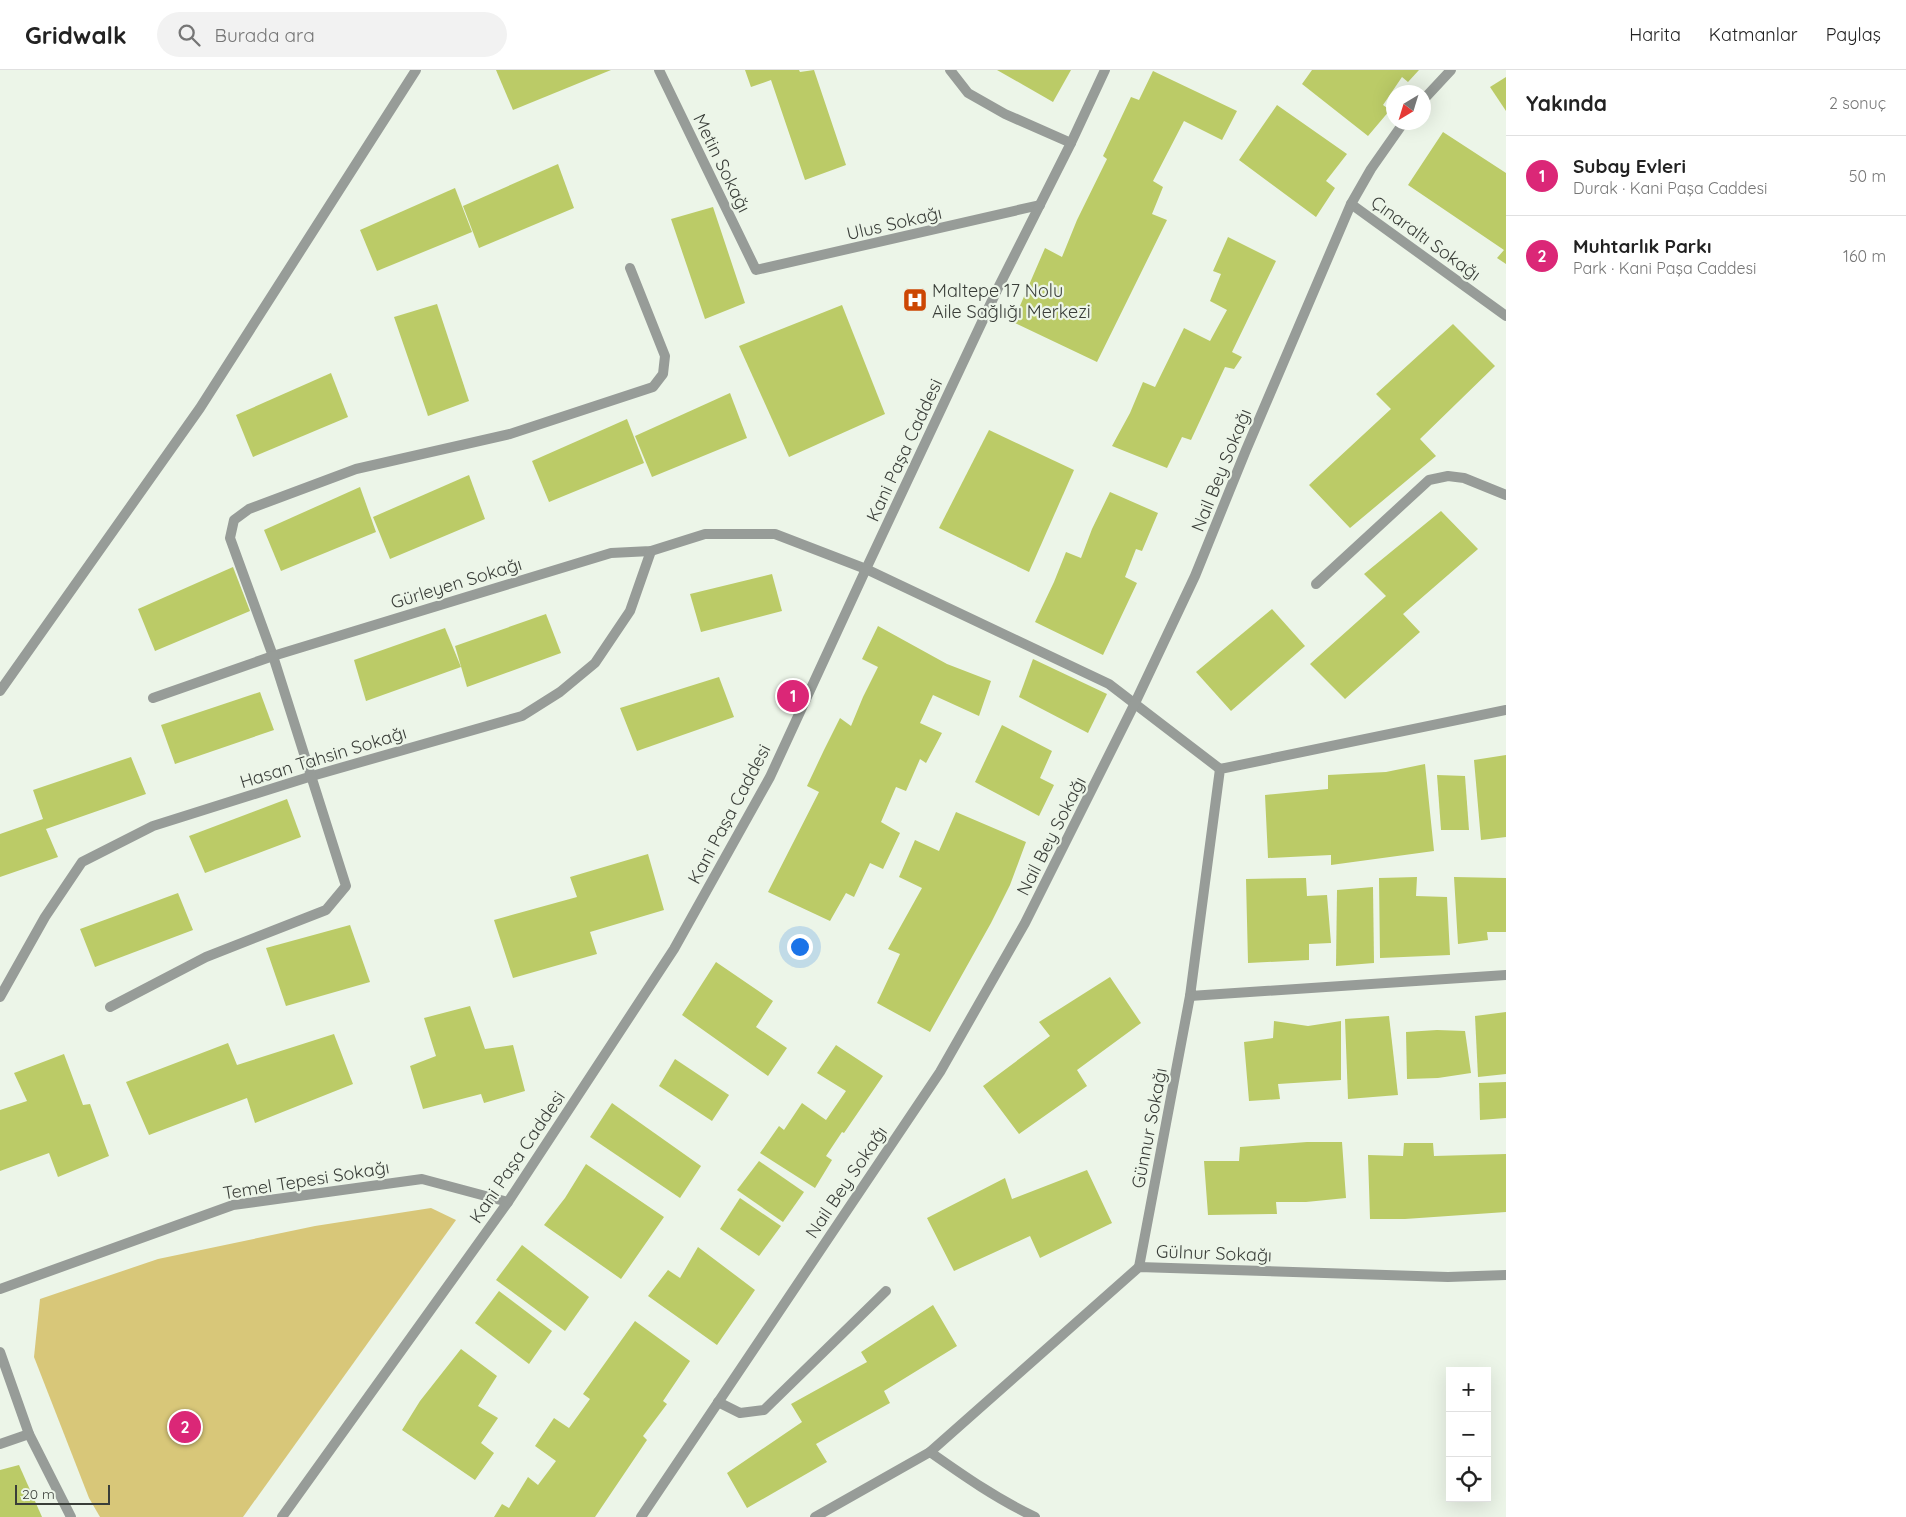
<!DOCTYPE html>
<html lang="tr">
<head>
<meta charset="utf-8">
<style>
  :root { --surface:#fff; --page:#f2f2f2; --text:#222; --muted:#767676; --line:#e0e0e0; --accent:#db2777 }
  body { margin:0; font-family:Quicksand,sans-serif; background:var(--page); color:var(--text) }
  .controls { position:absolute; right:15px; bottom:15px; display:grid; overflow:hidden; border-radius:0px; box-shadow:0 5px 20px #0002 }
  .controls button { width:45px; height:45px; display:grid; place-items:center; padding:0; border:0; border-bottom:1px solid var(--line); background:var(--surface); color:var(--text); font:25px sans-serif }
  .compass { position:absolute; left:1386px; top:15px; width:45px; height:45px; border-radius:50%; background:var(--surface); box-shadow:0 5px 20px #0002; rotate:218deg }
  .scale { position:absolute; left:15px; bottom:12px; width:95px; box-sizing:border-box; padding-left:5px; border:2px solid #3a3e39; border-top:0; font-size:14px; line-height:18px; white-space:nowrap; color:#3a3e39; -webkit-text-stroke:4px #ecf5e8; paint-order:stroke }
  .you { position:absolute; left:799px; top:876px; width:18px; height:18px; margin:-12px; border:4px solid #fff; border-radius:50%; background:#1a73e8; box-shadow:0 0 0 8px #1a73e833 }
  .badge { display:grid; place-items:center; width:32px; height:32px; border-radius:50%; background:var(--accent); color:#fff; font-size:16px; font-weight:700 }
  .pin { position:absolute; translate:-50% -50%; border:2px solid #fff; box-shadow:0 1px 5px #0006 }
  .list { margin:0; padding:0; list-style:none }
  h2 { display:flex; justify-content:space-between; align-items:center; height:65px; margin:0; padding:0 20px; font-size:21px }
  h2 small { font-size:16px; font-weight:400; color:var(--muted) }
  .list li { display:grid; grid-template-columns:32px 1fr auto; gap:15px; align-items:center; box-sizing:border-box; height:80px; padding:0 20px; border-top:1px solid var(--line) }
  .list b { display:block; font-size:19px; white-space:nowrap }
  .list p { margin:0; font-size:16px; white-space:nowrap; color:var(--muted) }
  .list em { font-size:16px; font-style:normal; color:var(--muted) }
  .icon { flex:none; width:28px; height:28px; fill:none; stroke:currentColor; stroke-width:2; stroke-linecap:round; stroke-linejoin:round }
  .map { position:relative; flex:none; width:1506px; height:1447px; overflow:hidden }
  header { display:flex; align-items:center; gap:30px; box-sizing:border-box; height:70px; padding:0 25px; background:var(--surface); border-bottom:1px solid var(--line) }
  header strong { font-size:24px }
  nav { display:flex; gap:28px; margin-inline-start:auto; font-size:18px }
  .search { width:350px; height:45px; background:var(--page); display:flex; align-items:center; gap:12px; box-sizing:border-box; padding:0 18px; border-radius:28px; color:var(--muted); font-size:19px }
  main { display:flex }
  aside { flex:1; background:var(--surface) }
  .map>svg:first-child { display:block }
</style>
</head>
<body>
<header>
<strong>Gridwalk</strong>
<div class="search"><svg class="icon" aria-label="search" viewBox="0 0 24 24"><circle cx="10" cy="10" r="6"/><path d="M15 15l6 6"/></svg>Burada ara</div>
<nav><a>Harita</a><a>Katmanlar</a><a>Paylaş</a></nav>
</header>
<main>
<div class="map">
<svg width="1506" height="1447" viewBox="0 0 1506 1447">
  <rect width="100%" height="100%" fill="#ecf5e8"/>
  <path fill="#d8c779" d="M431 1138 456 1150 243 1447H100L89 1428 34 1287 40 1229 158 1189 315 1156Z"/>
  <g fill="#bbcb67">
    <path d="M496 0H611L513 40Z"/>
    <path d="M745 0H799L800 2 814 0 846 95 805 110 771 10 751 17Z"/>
    <path d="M997 0H1071L1053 32Z"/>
    <path d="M1312 0H1419L1408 12 1402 7 1383 35 1390 40 1368 66 1302 14Z"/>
    <path d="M1153 1 1237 41 1222 70 1184 51 1153 111 1163 117 1152 144 1167 150 1097 292 1013 252 1045 178 1062 187 1077 150 1107 89 1103 86 1131 27 1139 30Z"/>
    <path d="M1506 7V41L1490 17Z"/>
    <path d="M1277 35 1347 84 1326 111 1335 118 1316 147 1239 90Z"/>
    <path d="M1443 62 1506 103V194L1497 188 1504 180 1408 115Z"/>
    <path d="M558 94 574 138 479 178 463 136Z"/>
    <path d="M455 118 472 162 377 201 360 160Z"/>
    <path d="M713 137 745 233 705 249 671 149Z"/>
    <path d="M1228 167 1276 191 1232 282 1242 287 1234 299 1225 297 1191 370 1182 367 1167 398 1112 376 1130 343 1143 312 1155 317 1184 258 1210 271 1227 240 1210 231 1221 204 1213 201Z"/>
    <path d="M437 234 469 331 428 346 394 247Z"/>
    <path d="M842 235 885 344 789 387 739 276Z"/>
    <path d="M1453 254 1495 296 1420 369 1436 386 1350 458 1309 415 1391 339 1376 324Z"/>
    <path d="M331 303 348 347 253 387 236 345Z"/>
    <path d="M730 323 747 368 652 407 635 366Z"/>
    <path d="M627 349 644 393 549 432 532 391Z"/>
    <path d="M989 360 1074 400 1029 502 939 458Z"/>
    <path d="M469 405 485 449 390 489 373 447Z"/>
    <path d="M360 417 376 462 281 501 264 460Z"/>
    <path d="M1110 422 1158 443 1142 481 1136 479 1125 507 1137 513 1103 585 1035 552 1054 512 1066 482 1081 488 1092 459Z"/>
    <path d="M1441 441 1478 479 1403 544 1420 562 1345 629 1310 594 1386 526 1364 504Z"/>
    <path d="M233 497 250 541 155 581 138 539Z"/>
    <path d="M772 504 782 541 701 562 690 524Z"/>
    <path d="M1272 539 1305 576 1231 641 1196 602Z"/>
    <path d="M546 544 561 583 467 617 455 576Z"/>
    <path d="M878 556 947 594 991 611 979 646 933 625 920 653 942 663 926 693 920 689 906 721 896 717 881 752 900 763 883 799 870 793 854 827 846 823 830 851 768 822 819 722 807 716 824 680 840 648 851 656 863 627 878 597 862 589Z"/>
    <path d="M445 558 461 597 366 631 354 590Z"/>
    <path d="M1033 589 1107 624 1088 663 1019 627Z"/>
    <path d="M719 607 734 647 637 681 620 638Z"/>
    <path d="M260 622 274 660 175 694 161 655Z"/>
    <path d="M1002 655 1052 681 1040 708 1054 715 1039 746 975 712Z"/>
    <path d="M1506 685V767L1481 770 1474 690Z"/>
    <path d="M131 687 146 724 46 759 58 787 0 807V764L43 749 33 720Z"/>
    <path d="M1425 694 1434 781 1331 795V785L1268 788 1265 725 1328 719V705L1386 702Z"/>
    <path d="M1437 705 1465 706 1469 760H1441Z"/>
    <path d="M287 729 301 767 205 803 189 766Z"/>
    <path d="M956 742 1026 772 1010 815 991 853 930 962 877 933 900 884 888 879 922 818 899 807 915 770 939 781Z"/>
    <path d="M648 784 664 840 590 862 597 884 513 908 494 850 577 827 570 807Z"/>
    <path d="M1417 807 1416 826 1447 827 1450 885 1380 888 1379 808Z"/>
    <path d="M1454 807 1506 808V862H1487L1488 870 1458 874Z"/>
    <path d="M1306 808 1307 826 1327 825 1331 873 1309 874V890L1248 893 1246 809Z"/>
    <path d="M1373 817 1374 893 1336 896 1337 820Z"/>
    <path d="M178 823 193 860 95 897 80 859Z"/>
    <path d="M350 855 370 912 286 936 266 878Z"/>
    <path d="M716 892 773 931 756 957 787 978 768 1006 682 945Z"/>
    <path d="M1110 907 1141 953 1077 1000 1087 1016 1019 1064 983 1016 1050 966 1039 952Z"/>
    <path d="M470 936 485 979 513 975 525 1021 484 1033 481 1024 423 1039 410 996 436 986 424 948Z"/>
    <path d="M1506 942V1004L1478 1007 1475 946Z"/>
    <path d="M1389 946 1398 1025 1348 1029 1345 949Z"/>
    <path d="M1274 951 1308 956 1341 951V1010L1278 1014 1280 1029 1249 1031 1244 972 1273 968Z"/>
    <path d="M1437 960 1465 961 1471 1003 1438 1008 1407 1009 1406 962Z"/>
    <path d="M334 964 353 1014 255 1053 247 1028 149 1065 126 1012 228 973 237 995Z"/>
    <path d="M836 975 883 1006 844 1063 842 1062 826 1086 832 1090 815 1118 760 1083 779 1056 784 1060 802 1033 826 1050 846 1021 817 1003Z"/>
    <path d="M64 984 83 1035 90 1034 109 1086 58 1107 49 1083 0 1101V1040L27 1031 14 1003Z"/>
    <path d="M675 989 729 1025 712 1051 659 1016Z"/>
    <path d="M1506 1012V1048L1480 1050 1479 1013Z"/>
    <path d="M612 1033 701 1096 680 1128 590 1067Z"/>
    <path d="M1307 1072H1342L1346 1128 1306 1132H1276L1277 1144 1208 1145 1204 1091H1239L1240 1077Z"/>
    <path d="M1404 1073H1433L1434 1086 1506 1084V1142L1405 1149H1370L1368 1085 1403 1086Z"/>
    <path d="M759 1091 804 1122 783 1152 737 1120Z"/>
    <path d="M586 1094 664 1147 621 1209 544 1155 565 1128Z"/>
    <path d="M1087 1100 1112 1153 1040 1188 1030 1166 954 1201 927 1148 1005 1108 1012 1129Z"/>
    <path d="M740 1128 781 1156 759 1186 720 1159Z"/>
    <path d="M522 1175 589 1227 565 1261 496 1210Z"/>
    <path d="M698 1177 755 1220 717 1275 648 1226 668 1200 680 1208Z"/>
    <path d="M499 1221 552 1261 529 1294 475 1253Z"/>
    <path d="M933 1235 957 1276 884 1321 890 1333 816 1374 827 1392 747 1438 727 1403 802 1352 791 1334 867 1292 861 1282Z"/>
    <path d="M635 1251 690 1291 663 1331 667 1334 643 1366 647 1370 595 1447H494L502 1434 509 1438 528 1407 538 1415 556 1391 535 1376 554 1348 569 1358 590 1329 583 1324Z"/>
    <path d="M461 1279 497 1306 478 1336 498 1348 481 1373 494 1383 475 1410 402 1360 420 1331Z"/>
    <path d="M19 1395 42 1447H0V1400Z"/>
  </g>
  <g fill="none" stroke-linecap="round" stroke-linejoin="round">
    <g stroke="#979c98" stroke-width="10">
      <path d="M1316 514 1429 410 1448 406 1464 408 1506 425"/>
      <path d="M273 586 230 468 234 450 249 439 356 399 510 364 653 317 663 304 665 286 630 198"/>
      <path d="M0 621 200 338 416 0"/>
      <path d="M718 1332 740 1343 764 1340 886 1221"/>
    </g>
    <g stroke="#979c98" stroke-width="10">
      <path d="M659 0 756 200 1040 135"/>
      <path d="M950 0 968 23 1005 44 1071 73"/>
      <path d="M1424 29 1451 0"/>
      <path d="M1351 134 1506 246"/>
      <path d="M153 628 273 586 611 483 651 481 705 464H775L866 499 1109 614 1220 699"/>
      <path d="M1506 640 1220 699 1190 926 1506 905"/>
      <path d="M0 927 45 847 82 792 153 756 312 706 522 646 560 622 595 593 630 541 651 481"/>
      <path d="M110 937 206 887 326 840 346 816 273 586"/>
      <path d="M1139 1197 1190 926"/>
      <path d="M0 1219 233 1135 422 1109 508 1132"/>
      <path d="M0 1282 29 1364 71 1447"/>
      <path d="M0 1374 29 1364"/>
      <path d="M930 1382 1139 1197 1448 1207 1506 1205"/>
      <path d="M641 1447 940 1002 1025 853 1135 633 1195 506 1246 380 1351 134 1371 99 1404 52"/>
      <path d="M815 1447 930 1382C964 1406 997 1429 1035 1447"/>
    </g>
    <path stroke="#979c98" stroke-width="10" d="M282 1447 508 1132 674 879 770 707 866 499 997 220 1071 73 1105 0"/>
  </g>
  <defs>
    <symbol id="hospital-square" viewBox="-11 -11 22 22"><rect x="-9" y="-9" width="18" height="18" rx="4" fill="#cc4603" stroke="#ecf5e8"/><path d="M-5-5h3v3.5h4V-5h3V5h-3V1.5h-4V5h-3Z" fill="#fff"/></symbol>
  </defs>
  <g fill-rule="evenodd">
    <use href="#hospital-square" x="901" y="216" width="28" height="28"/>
  </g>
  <g text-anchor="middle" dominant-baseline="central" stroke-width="4.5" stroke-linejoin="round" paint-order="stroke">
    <g font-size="18" fill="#3a3e39" stroke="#ecf5e8">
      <text transform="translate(722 93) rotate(64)">Metin Sokağı</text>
      <text transform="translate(894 153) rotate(-13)">Ulus Sokağı</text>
      <text transform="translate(1426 168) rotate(36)">Çınaraltı Sokağı</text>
      <text transform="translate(904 380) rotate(-65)">Kani Paşa Caddesi</text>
      <text transform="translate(1221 400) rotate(-68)">Nail Bey Sokağı</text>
      <text transform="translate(456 513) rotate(-17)">Gürleyen Sokağı</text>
      <text transform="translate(323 687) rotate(-17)">Hasan Tahsin Sokağı</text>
      <text transform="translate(729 744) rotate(-62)">Kani Paşa Caddesi</text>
      <text transform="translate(1051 766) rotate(-63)">Nail Bey Sokağı</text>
      <text transform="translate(1149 1058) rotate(-79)">Günnur Sokağı</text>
      <text transform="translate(517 1087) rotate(-56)">Kani Paşa Caddesi</text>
      <text transform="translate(306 1110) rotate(-9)">Temel Tepesi Sokağı</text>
      <text transform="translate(846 1112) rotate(-56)">Nail Bey Sokağı</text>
      <text transform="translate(1214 1183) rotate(2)">Gülnur Sokağı</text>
    </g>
    <g font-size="18" fill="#3a3e39" stroke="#ecf5e8" text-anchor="start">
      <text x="932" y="220">Maltepe 17 Nolu<tspan x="932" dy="21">Aile Sağlığı Merkezi</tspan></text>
    </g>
  </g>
</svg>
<div class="controls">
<button>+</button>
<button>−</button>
<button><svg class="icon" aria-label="locate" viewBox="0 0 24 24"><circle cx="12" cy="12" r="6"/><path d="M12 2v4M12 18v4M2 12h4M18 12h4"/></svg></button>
</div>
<svg class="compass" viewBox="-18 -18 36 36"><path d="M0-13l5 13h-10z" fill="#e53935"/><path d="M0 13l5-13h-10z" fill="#767676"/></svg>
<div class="scale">20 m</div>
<div class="you"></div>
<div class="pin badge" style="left:793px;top:626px">1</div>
<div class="pin badge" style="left:185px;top:1357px">2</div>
</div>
<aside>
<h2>Yakında<small>2 sonuç</small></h2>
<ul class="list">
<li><span class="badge">1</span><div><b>Subay Evleri</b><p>Durak · Kani Paşa Caddesi</p></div><em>50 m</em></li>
<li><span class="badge">2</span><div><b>Muhtarlık Parkı</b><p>Park · Kani Paşa Caddesi</p></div><em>160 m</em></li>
</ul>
</aside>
</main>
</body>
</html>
